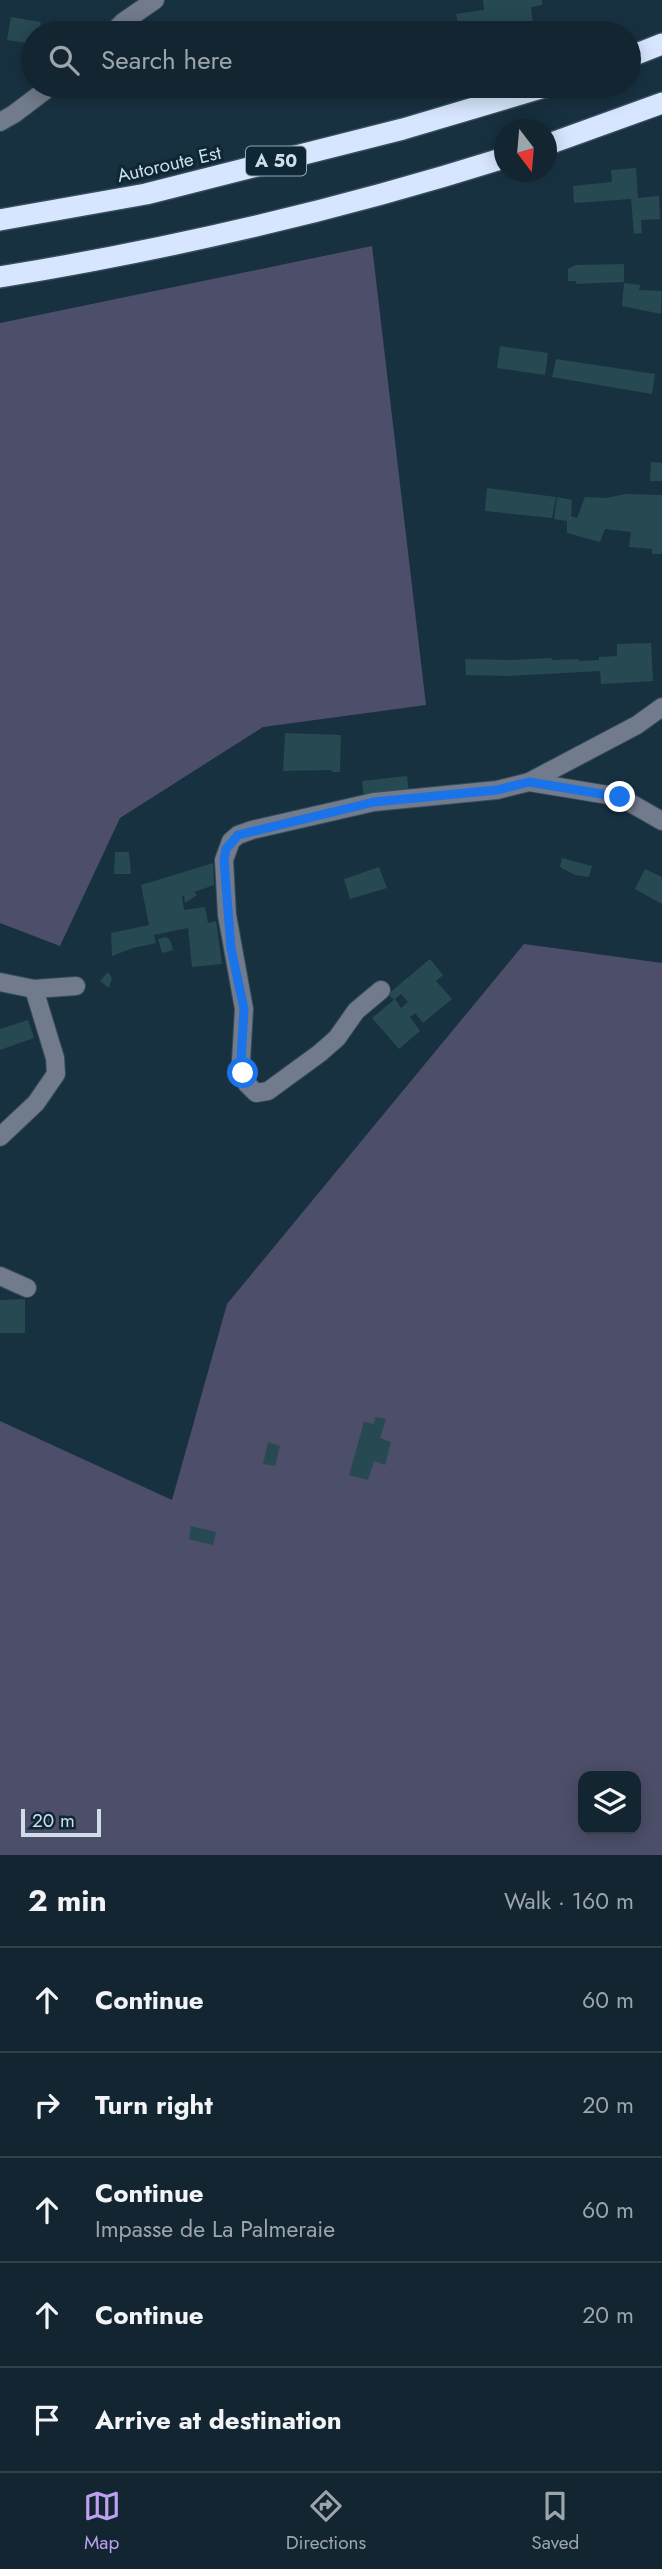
<!DOCTYPE html>
<html lang="en">
<head>
<meta charset="utf-8">
<style>
  :root { --surface:#122531; --page:#1b2d39; --text:#f1f3f6; --muted:#9ca5ab; --line:#31424d; --accent:#bca0f2 }
  body { margin:0; font-family:Jost,sans-serif; background:var(--page); color:var(--text) }
  .controls { position:absolute; right:21px; bottom:21px; display:grid; overflow:hidden; border-radius:14px; box-shadow:0 4px 18px #0003 }
  .controls button { width:63px; height:63px; display:grid; place-items:center; padding:0; border:0; border-bottom:2px solid var(--line); background:var(--surface); color:var(--text); font:35px sans-serif }
  .compass { position:absolute; left:494px; top:119px; width:63px; height:63px; border-radius:50%; background:var(--surface); box-shadow:0 4px 18px #0003; rotate:164deg }
  .scale { position:absolute; left:21px; bottom:18px; width:80px; box-sizing:border-box; padding-left:7px; border:4px solid #cedde7; border-top:0; font-size:19px; line-height:24px; white-space:nowrap; color:#cedde7; -webkit-text-stroke:5px #0e2736; paint-order:stroke }
  .stop { position:absolute; width:21px; height:21px; margin:-16px; border:5px solid #1a73e8; border-radius:50%; background:#fff }
  .stop.end { background:#1a73e8; border-color:#fff; box-shadow:0 2px 7px #0008 }
  .list { margin:0; padding:0; list-style:none }
  h2 { display:flex; justify-content:space-between; align-items:center; height:91px; margin:0; padding:0 28px; font-size:30px }
  h2 small { font-size:23px; font-weight:400; color:var(--muted) }
  .list li { display:grid; grid-template-columns:46px 1fr auto; gap:21px; align-items:center; box-sizing:border-box; height:105px; padding:0 28px; border-top:2px solid var(--line) }
  .list b { display:block; font-size:26px; white-space:nowrap }
  .list p { margin:0; font-size:23px; white-space:nowrap; color:var(--muted) }
  .list em { font-size:23px; font-style:normal; color:var(--muted) }
  .icon { flex:none; width:38px; height:38px; fill:none; stroke:currentColor; stroke-width:2; stroke-linecap:round; stroke-linejoin:round }
  .map { position:relative; flex:none; width:662px; height:1855px; overflow:hidden }
  .search { position:absolute; background:var(--surface); box-shadow:0 4px 18px #0003; left:21px; right:21px; top:21px; height:77px; display:flex; align-items:center; gap:18px; box-sizing:border-box; padding:0 24px; border-radius:38px; color:var(--muted); font-size:26px }
  .sheet { height:616px; background:var(--surface) }
  nav { display:flex; justify-content:space-around; align-items:center; box-sizing:border-box; height:98px; border-top:2px solid var(--line); background:var(--surface); font-size:19px; color:var(--muted) }
  nav a { display:grid; justify-items:center; gap:4px }
  nav .on { color:var(--accent) }
  .map>svg:first-child { display:block }
</style>
</head>
<body>
<div class="map">
<svg width="662" height="1855" viewBox="0 0 662 1855">
  <rect width="100%" height="100%" fill="#183141"/>
  <g fill="#4d4f6a" fill-rule="evenodd">
    <path d="M372 246 426 705 263 727 120 818 60 946 0 923V323Z"/>
    <path d="M524 944 662 963V1855H0V1421L172 1500 227 1304ZM583 1776H636V1829H583Z"/>
  </g>
  <g fill="#274951">
    <path d="M483 0H542V5L531 7 533 24 524 25 523 31 516 33H478V30H473L471 27 459 29 456 14 484 10Z"/>
    <path d="M11 17 41 22 39 33H33V44L7 40Z"/>
    <path d="M636 168 638 198 659 196 660 219 641 220 642 233 634 234 631 199 574 203 573 186 612 182 611 170Z"/>
    <path d="M624 264V282L576 284V281H568V269L576 265Z"/>
    <path d="M624 283 640 285 639 290 662 291 661 314 622 306Z"/>
    <path d="M500 346 548 353 545 375 497 368Z"/>
    <path d="M556 359 655 374 652 394 552 377Z"/>
    <path d="M651 462 662 463V481H650Z"/>
    <path d="M487 488 556 497 552 518 485 511Z"/>
    <path d="M626 494 662 495V554H652V549L629 547 631 532 605 529 600 542 567 533V521L554 519 557 497 572 500 571 516 577 518 585 497 606 498Z"/>
    <path d="M651 643 653 681 601 684 600 671 508 676 466 675 465 659 512 660 552 658V660L579 659V661L599 660V657L617 656V644Z"/>
    <path d="M285 733 341 735 340 772H332L331 770 283 771Z"/>
    <path d="M407 776 409 794 364 799 362 781Z"/>
    <path d="M115 852H129L131 874H114Z"/>
    <path d="M562 858 592 866 589 877 575 875 560 867Z"/>
    <path d="M213 863 214 885 194 892 197 895 185 903 184 896H182L184 910 205 907 208 923 216 921 222 964 192 967 188 928 154 935 156 943 133 948 112 956 111 933 149 925 141 885Z"/>
    <path d="M379 867 387 888 350 899 344 879Z"/>
    <path d="M645 869 662 877V904L635 889Z"/>
    <path d="M166 937 170 940 173 950 162 953 158 939Z"/>
    <path d="M430 959 443 975 436 981 452 999 423 1023 415 1013 410 1017 420 1031 399 1049 372 1018 395 999 401 1008 408 1002 401 994 394 1000 388 994Z"/>
    <path d="M108 972 112 978 109 988 100 981Z"/>
    <path d="M28 1020 34 1038 0 1050V1029Z"/>
    <path d="M25 1299V1333H0V1300Z"/>
    <path d="M375 1417 386 1419 380 1438 391 1442 385 1465 374 1461 368 1480 349 1475 364 1422 374 1424Z"/>
    <path d="M268 1442 280 1446 275 1466 263 1464Z"/>
    <path d="M191 1526 216 1532 213 1545 189 1539Z"/>
  </g>
  <g fill="none" stroke-linecap="round" stroke-linejoin="round">
    <defs>
      <g id="minor">
        <path d="M112 33 123 22 155 0"/>
        <path d="M0 122 14 114 51 86"/>
        <path d="M529 782 620 797 662 821"/>
        <path d="M0 982 34 989 76 986"/>
        <path d="M381 990 356 1011 337 1038 320 1053 268 1091 256 1093 247 1084 241 1061 244 1009 227 915 224 860 231 841 238 835 252 830 374 802 497 790 529 782 637 725 662 707"/>
        <path d="M0 1137 36 1103 56 1074 55 1058 34 989"/>
        <path d="M0 1276 27 1288"/>
      </g>
      <g id="highway">
        <path d="M629 57 662 44"/>
        <path d="M546 145 662 103"/>
        <path d="M0 220 146 194 403 129 548 86"/>
        <path d="M0 277C171 249 339 210 504 158"/>
      </g>
    </defs>
    <use href="#minor" stroke="#354d5c" stroke-width="20"/>
    <use href="#highway" stroke="#354d5c" stroke-width="24"/>
    <use href="#minor" stroke="#717b8b" stroke-width="18"/>
    <use href="#highway" stroke="#d7e6fe" stroke-width="21"/>
  </g>
  <g fill="none" stroke-linecap="round" stroke-linejoin="round">
    <path stroke="#1a73e8" stroke-width="9" d="M243 1073 241 1061 244 1009 231 948 224 860 226 849 238 835 374 802 497 790 529 782 620 797"/>
  </g>
  <g text-anchor="middle" dominant-baseline="central" stroke-width="6" stroke-linejoin="round" paint-order="stroke">
    <rect fill="#0e2736" stroke="#94a6b2" stroke-width="2" x="246" y="146.5" width="60" height="29" rx="5"/>
    <g font-size="18" font-weight="bold" fill="#cedde7">
      <text x="276" y="161">A 50</text>
    </g>
    <g font-size="19" fill="#cedde7" stroke="#0e2736">
      <text transform="translate(169 164) rotate(-13)">Autoroute Est</text>
    </g>
  </g>
</svg>
<div class="controls">
<button><svg class="icon" aria-label="layers" viewBox="0 0 24 24"><path d="M12 4l9 5-9 5-9-5zM3 14l9 5 9-5"/></svg></button>
</div>
<svg class="compass" viewBox="-18 -18 36 36"><path d="M0-13l5 13h-10z" fill="#e53935"/><path d="M0 13l5-13h-10z" fill="#9ca5ab"/></svg>
<div class="scale">20 m</div>
<div class="stop" style="left:243px;top:1073px"></div>
<div class="stop end" style="left:620px;top:797px"></div>
<div class="search"><svg class="icon" aria-label="search" viewBox="0 0 24 24"><circle cx="10" cy="10" r="6"/><path d="M15 15l6 6"/></svg>Search here</div>
</div>
<section class="sheet">
<h2>2 min<small>Walk · 160 m</small></h2>
<ul class="list">
<li><svg class="icon" aria-label="ahead" viewBox="0 0 24 24"><path d="M12 20V5M6 11l6-6 6 6"/></svg><div><b>Continue</b></div><em>60 m</em></li>
<li><svg class="icon" aria-label="right" viewBox="0 0 24 24"><path d="M7 20v-9h11M14 6l5 5-5 5"/></svg><div><b>Turn right</b></div><em>20 m</em></li>
<li><svg class="icon" aria-label="ahead" viewBox="0 0 24 24"><path d="M12 20V5M6 11l6-6 6 6"/></svg><div><b>Continue</b><p>Impasse de La Palmeraie</p></div><em>60 m</em></li>
<li><svg class="icon" aria-label="ahead" viewBox="0 0 24 24"><path d="M12 20V5M6 11l6-6 6 6"/></svg><div><b>Continue</b></div><em>20 m</em></li>
<li><svg class="icon" aria-label="arrive" viewBox="0 0 24 24"><path d="M6 21V4h12l-3 4 3 4H6"/></svg><div><b>Arrive at destination</b></div></li>
</ul>
</section>
<nav>
<a class="on"><svg class="icon" aria-label="map" viewBox="0 0 24 24"><path d="M3 6l6-2 6 2 6-2v14l-6 2-6-2-6 2zM9 4v14M15 6v14"/></svg>Map</a>
<a><svg class="icon" aria-label="directions" viewBox="0 0 24 24"><path d="M12 3l9 9-9 9-9-9zM9 14v-3h6M13 9l2 2-2 2"/></svg>Directions</a>
<a><svg class="icon" aria-label="saved" viewBox="0 0 24 24"><path d="M7 4h10v16l-5-4-5 4z"/></svg>Saved</a>
</nav>
</body>
</html>
